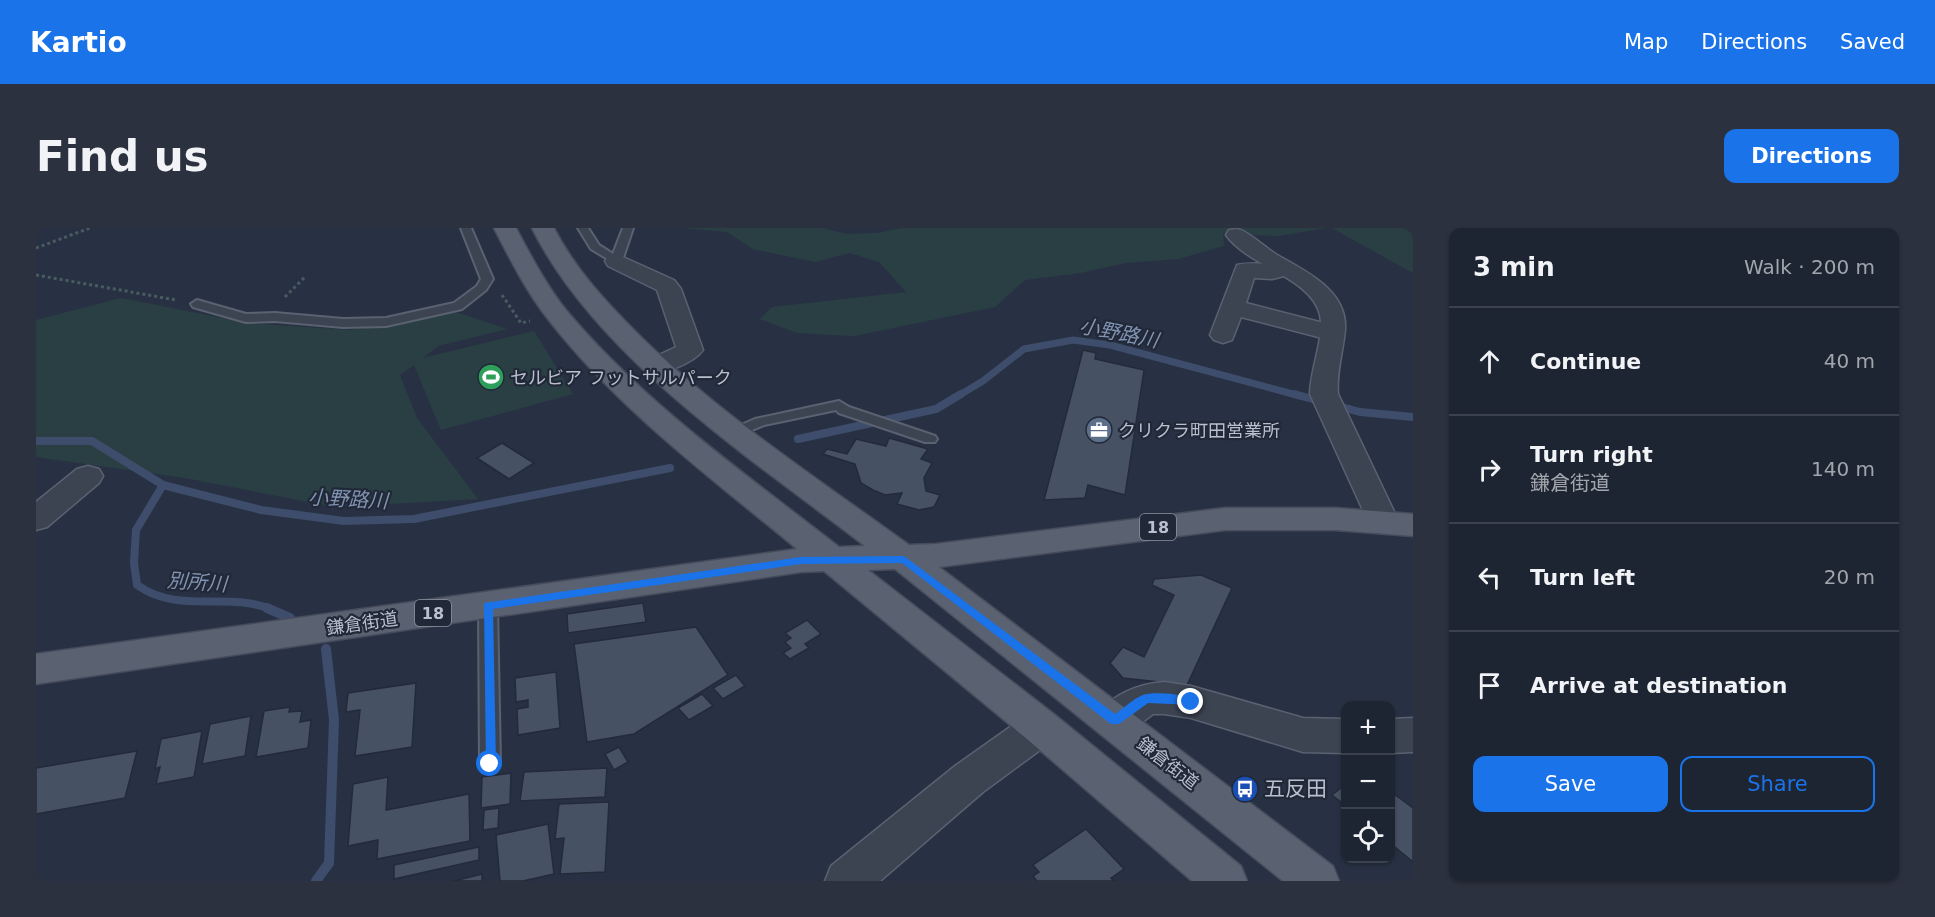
<!DOCTYPE html>
<html lang="en">
<head>
<meta charset="utf-8">
<style>
  :root { --surface:#1e2532; --page:#2b313e; --text:#f1f3f6; --muted:#a1a5ac; --line:#3c424d; --accent:#1a73e8 }
  body { margin:0; font-family:"DejaVu Sans","Noto Sans JP",sans-serif; background:var(--page); color:var(--text) }
  .controls { position:absolute; right:18px; bottom:18px; display:grid; overflow:hidden; border-radius:12px; box-shadow:0 2px 4px #0004 }
  .controls button { width:54px; height:54px; display:grid; place-items:center; padding:0; border:0; border-bottom:2px solid var(--line); background:var(--surface); color:var(--text); font:30px sans-serif }
  .stop { position:absolute; width:18px; height:18px; margin:-14px; border:4px solid #1a73e8; border-radius:50%; background:#fff }
  .stop.end { background:#1a73e8; border-color:#fff; box-shadow:0 2px 6px #0008 }
  .list { margin:0; padding:0; list-style:none }
  h2 { display:flex; justify-content:space-between; align-items:center; height:78px; margin:0; padding:0 24px; font-size:26px }
  h2 small { font-size:20px; font-weight:400; color:var(--muted) }
  .list li { display:grid; grid-template-columns:39px 1fr auto; gap:18px; align-items:center; box-sizing:border-box; height:108px; padding:0 24px; border-top:2px solid var(--line) }
  .list b { display:block; font-size:22px; white-space:nowrap }
  .list p { margin:0; font-size:20px; white-space:nowrap; color:var(--muted) }
  .list em { font-size:20px; font-style:normal; color:var(--muted) }
  .actions { display:flex; gap:12px; padding:18px 24px }
  .actions a { flex:1; padding:14px 0; border:2px solid var(--accent); border-radius:12px; text-align:center; font-size:21px; color:var(--accent) }
  .actions .main { background:var(--accent); color:#fff }
  .icon { flex:none; width:33px; height:33px; fill:none; stroke:currentColor; stroke-width:2; stroke-linecap:round; stroke-linejoin:round }
  .map { position:relative; flex:none; width:1377px; height:653px; overflow:hidden; border-radius:12px }
  header { display:flex; align-items:center; gap:36px; box-sizing:border-box; height:84px; padding:0 30px; background:var(--accent); color:#fff }
  header strong { font-size:28px }
  nav { display:flex; gap:33px; margin-inline-start:auto; font-size:21px }
  .intro { display:flex; align-items:center; justify-content:space-between; box-sizing:border-box; height:144px; padding:0 36px }
  h1 { margin:0; font-size:42px }
  .button { padding:15px 27px; border-radius:12px; background:var(--accent); color:#fff; font-size:21px; font-weight:700 }
  main { display:flex; gap:36px; padding:0 36px }
  aside { flex:1; background:var(--surface); border-radius:12px; box-shadow:0 2px 4px #0004 }
  .map>svg:first-child { display:block }
</style>
</head>
<body>
<header>
<strong>Kartio</strong>
<nav><a>Map</a><a>Directions</a><a>Saved</a></nav>
</header>
<div class="intro"><h1>Find us</h1><a class="button">Directions</a></div>
<main>
<div class="map">
<svg width="1377" height="653" viewBox="0 0 1377 653">
  <rect width="100%" height="100%" fill="#283143"/>
  <g fill="#2a3f44">
    <path d="M646 0H786L811 6 841 5 866 0H1290L1242 8 1187 6 1188 18 1142 31 1090 35 1044 45 989 52 959 79 818 108 761 105 724 91 736 79 870 64 843 34 814 25 779 34 717 21 691 4Z"/>
    <path d="M1296 0H1377V45L1366 39Z"/>
    <path d="M85 70 212 95 314 102 420 84 471 101 402 118 387 130 498 103 537 166 405 202 378 137 364 147 381 190 442 271 298 279 149 250 0 229V92Z"/>
  </g>
  <g fill="none" stroke-linecap="round" stroke-linejoin="round">
    <path stroke="#3e4d6b" stroke-width="7" d="M922 168 947 153 988 121 1037 112 1074 117 1264 168"/>
    <g stroke="#3e4d6b" stroke-width="8">
      <path d="M1258 166 1324 184 1377 189"/>
      <path d="M762 211 900 181 925 166"/>
      <path d="M0 213H56L127 257 225 282 308 293 378 291 634 240"/>
      <path d="M127 257 100 302 98 335 101 357C144 387 190 363 234 381"/>
    </g>
    <g stroke="#3e4d6b" stroke-width="10">
      <path d="M231 380 254 390"/>
      <path d="M280 653 293 635 298 492 290 421"/>
    </g>
  </g>
  <g fill="#475164" stroke="#232a3a" stroke-width="1.5">
    <path d="M1047 122 1060 125 1059 131 1108 142 1089 267 1052 257 1049 270 1008 272Z"/>
    <path d="M853 210 892 221 885 231 896 235 888 250 890 263 904 267 898 279 883 282 861 276 866 265 849 267 837 262 825 255 819 236 787 226 791 221 811 226 820 211 850 218Z"/>
    <path d="M466 215 498 235 473 251 441 230Z"/>
    <path d="M1165 347 1196 360 1151 457 1087 450 1074 435 1087 419 1108 429 1138 367 1116 357 1118 351Z"/>
    <path d="M607 375 610 394 532 405 531 386Z"/>
    <path d="M771 392 785 406 769 416 773 420 754 431 747 425 755 420 749 414 755 410 749 405Z"/>
    <path d="M660 399 692 447 598 506 551 514 538 416Z"/>
    <path d="M520 444 524 500 482 507 481 481 492 479V472L480 474 479 450Z"/>
    <path d="M700 447 709 458 687 471 677 460Z"/>
    <path d="M380 455 376 519 319 528 324 482 310 484 312 465Z"/>
    <path d="M666 466 677 478 653 492 642 480Z"/>
    <path d="M254 479 253 484 266 483 264 494 275 492 272 520 220 529 228 483Z"/>
    <path d="M215 488 209 528 166 536 174 496Z"/>
    <path d="M166 503 158 549 120 556 124 539 119 541 125 511Z"/>
    <path d="M583 519 592 534 578 542 569 526Z"/>
    <path d="M101 523 89 570 0 586V540Z"/>
    <path d="M571 540 569 569 484 573 488 544Z"/>
    <path d="M475 545 474 576 445 580 446 549Z"/>
    <path d="M352 549 350 582 433 566 434 613 341 631 342 612 312 618 317 556Z"/>
    <path d="M1310 556V578L1296 567Z"/>
    <path d="M1354 563 1377 580V634L1354 615Z"/>
    <path d="M573 574 569 644 524 646 528 610 519 611 523 576Z"/>
    <path d="M463 580 462 600 447 602 448 582Z"/>
    <path d="M512 596 518 646 487 653H464L460 607Z"/>
    <path d="M1050 601 1088 641 1075 650 1078 653H1001L997 648 1003 644 997 637Z"/>
    <path d="M443 619V632L358 651V637Z"/>
    <path d="M446 646V653H418Z"/>
  </g>
  <g fill="none" stroke-linecap="round" stroke-linejoin="round">
    <defs>
      <g id="service">
        <path d="M425 0H435L457 51 450 62 426 81 350 98 307 99 239 93 210 94 157 79 155 76 161 72 210 86 239 85 307 91 350 90 418 75 441 58 445 51Z"/>
        <path d="M542 0H552L563 17 577 26 587 0H597L586 33 580 36 555 21Z"/>
        <path d="M803 173 813 179 899 208 901 211 899 214H889L803 185 800 182 728 197 699 209 692 205 694 202 719 191Z"/>
        <path d="M452 370 458 372 461 377 464 536 461 542 454 545 447 542 444 536 443 377 446 372Z"/>
      </g>
      <g id="minor">
        <path d="M580 26 638 52 645 61 667 122C658 135 625 148 610 145L606 139 610 133 640 119 621 62 572 38 569 33 572 28Z"/>
        <path d="M1248 34 1256 36 1259 41 1256 46 1236 51 1218 50 1210 75 1303 99 1307 104 1303 109 1294 112 1205 89 1196 112 1187 115 1178 112 1174 107 1201 37C1217 33 1232 38 1248 34Z"/>
        <path d="M52 238 63 241 67 248 63 255 11 299 0 302V274L41 241Z"/>
        <path d="M1128 454 1155 458 1267 490 1310 491V525L1267 524 1155 490 1128 486H1117L1093 504 1079 508 1065 504 1060 492C1072 467 1102 456 1128 454Z"/>
        <path d="M1005 482 1019 487 1025 499 1019 511 947 564 844 653H789L795 638 919 538 991 487Z"/>
        <path d="M1377 490V524L1354 525V491Z"/>
      </g>
      <path id="tertiary" d="M1201 1C1213 3 1230 21 1243 28 1271 44 1312 63 1309 102 1307 124 1300 144 1302 166L1363 294 1358 302 1347 305 1336 302 1274 166C1274 142 1289 109 1284 87 1275 49 1213 39 1190 7L1193 2Z"/>
      <path id="primary" d="M458 0H480C495 28 510 57 530 82 608 175 708 245 803 319L829 318C717 232 560 129 496 0H518C540 43 572 76 606 110 687 189 782 251 873 317L900 316 1189 280H1300L1377 286V308L1300 302H1189L903 339 1297 638 1303 653H1247L859 341 832 342 1019 487 1205 638 1211 653H1156L991 511 788 343 765 344 0 456V426L761 321C674 249 581 180 512 91 490 63 474 31 458 0Z"/>
    </defs>
    <use href="#service" stroke="#5a6170" stroke-width="4"/>
    <use href="#minor" stroke="#5a6170" stroke-width="3"/>
    <use href="#tertiary" stroke="#5a6170" stroke-width="3"/>
    <use href="#primary" stroke="#464c5c" stroke-width="3"/>
    <g stroke="#485c60" stroke-width="3" stroke-dasharray="3 3" stroke-linecap="butt">
      <path d="M0 20 54 0"/>
      <path d="M0 47 140 72"/>
      <path d="M466 67 485 95 494 93"/>
      <path d="M249 69 270 48"/>
    </g>
    <use href="#service" fill="#3c4452" fill-rule="evenodd"/>
    <use href="#minor" fill="#3c4452" fill-rule="evenodd"/>
    <use href="#tertiary" fill="#3c4452" fill-rule="evenodd"/>
    <use href="#primary" fill="#5a6272" fill-rule="evenodd"/>
  </g>
  <path fill="#1a73e8" d="M868 328 1079 486C1088 480 1097 471 1107 467 1117 463 1155 466 1161 474L1159 477 1112 475 1083 496H1075L866 335 765 336 457 381 460 536 459 540H450L448 375 765 329Z"/>
  <defs>
    <symbol id="stadium-disc" viewBox="-11 -11 22 22"><circle r="9.5" fill="#2e9e5b" stroke="#212838"/><path d="M0-5a6.5 5 0 1 0 0 10a6.5 5 0 1 0 0-10ZM-3.5-1.8h7v3.6h-7Z" fill="#fff"/></symbol>
    <symbol id="office-disc" viewBox="-11 -11 22 22"><circle r="9.5" fill="#5c6f8a" stroke="#212838"/><path d="M-6-3h4V-5.5h4V-3h4V5H-6ZM-1-4.5V-3h2v-1.5ZM-6 0V1H6V0Z" fill="#fff"/></symbol>
    <symbol id="bus-disc" viewBox="-11 -11 22 22"><circle r="9.5" fill="#1a4fb4" stroke="#212838"/><path d="M-5-6H5V4H4V6H2V4H-2V6H-4V4H-5ZM-3.5-4V0h7V-4ZM-3.5 1.2v1.5H-2V1.2ZM2 1.2v1.5H3.5V1.2Z" fill="#fff"/></symbol>
  </defs>
  <g fill-rule="evenodd">
    <use href="#stadium-disc" x="440" y="134" width="30" height="30"/>
    <use href="#office-disc" x="1048" y="187" width="30" height="30"/>
    <use href="#bus-disc" x="1194" y="546" width="30" height="30"/>
  </g>
  <g text-anchor="middle" dominant-baseline="central" stroke-width="4.5" stroke-linejoin="round" paint-order="stroke">
    <g fill="#212838" stroke="#8b92a0" stroke-width="1.5">
      <rect x="1104" y="286" width="36" height="26" rx="4.5"/>
      <rect x="379" y="372" width="36" height="26" rx="4.5"/>
    </g>
    <g font-size="16" font-weight="bold" fill="#b9bfcc">
      <text x="1122" y="299">18</text>
      <text x="397" y="385">18</text>
    </g>
    <g font-size="18" fill="#b9bfcc" stroke="#212838" text-anchor="start">
      <text x="474" y="149">セルビア フットサルパーク</text>
      <text x="1082" y="202">クリクラ町田営業所</text>
    </g>
    <g font-size="18" fill="#b9bfcc" stroke="#212838">
      <text transform="translate(326 395) rotate(-8)">鎌倉街道</text>
      <text transform="translate(1132 535) rotate(38)">鎌倉街道</text>
    </g>
    <g font-size="20" font-style="italic" fill="#8193b2" stroke="#212838">
      <text transform="translate(1083 105) rotate(11)">小野路川</text>
      <text transform="translate(312 271) rotate(3)">小野路川</text>
      <text transform="translate(161 354) rotate(4)">別所川</text>
    </g>
    <g font-size="21" fill="#b9bfcc" stroke="#212838" text-anchor="start">
      <text x="1228" y="561">五反田</text>
    </g>
  </g>
</svg>
<div class="controls">
<button>+</button>
<button>−</button>
<button><svg class="icon" aria-label="locate" viewBox="0 0 24 24"><circle cx="12" cy="12" r="6"/><path d="M12 2v4M12 18v4M2 12h4M18 12h4"/></svg></button>
</div>
<div class="stop" style="left:454px;top:536px"></div>
<div class="stop end" style="left:1155px;top:474px"></div>
</div>
<aside>
<h2>3 min<small>Walk · 200 m</small></h2>
<ul class="list">
<li><svg class="icon" aria-label="ahead" viewBox="0 0 24 24"><path d="M12 20V5M6 11l6-6 6 6"/></svg><div><b>Continue</b></div><em>40 m</em></li>
<li><svg class="icon" aria-label="right" viewBox="0 0 24 24"><path d="M7 20v-9h11M14 6l5 5-5 5"/></svg><div><b>Turn right</b><p>鎌倉街道</p></div><em>140 m</em></li>
<li><svg class="icon" aria-label="left" viewBox="0 0 24 24"><path d="M17 20v-9H6M10 6l-5 5 5 5"/></svg><div><b>Turn left</b></div><em>20 m</em></li>
<li><svg class="icon" aria-label="arrive" viewBox="0 0 24 24"><path d="M6 21V4h12l-3 4 3 4H6"/></svg><div><b>Arrive at destination</b></div></li>
</ul>
<div class="actions"><a class="main">Save</a><a>Share</a></div>
</aside>
</main>
</body>
</html>
